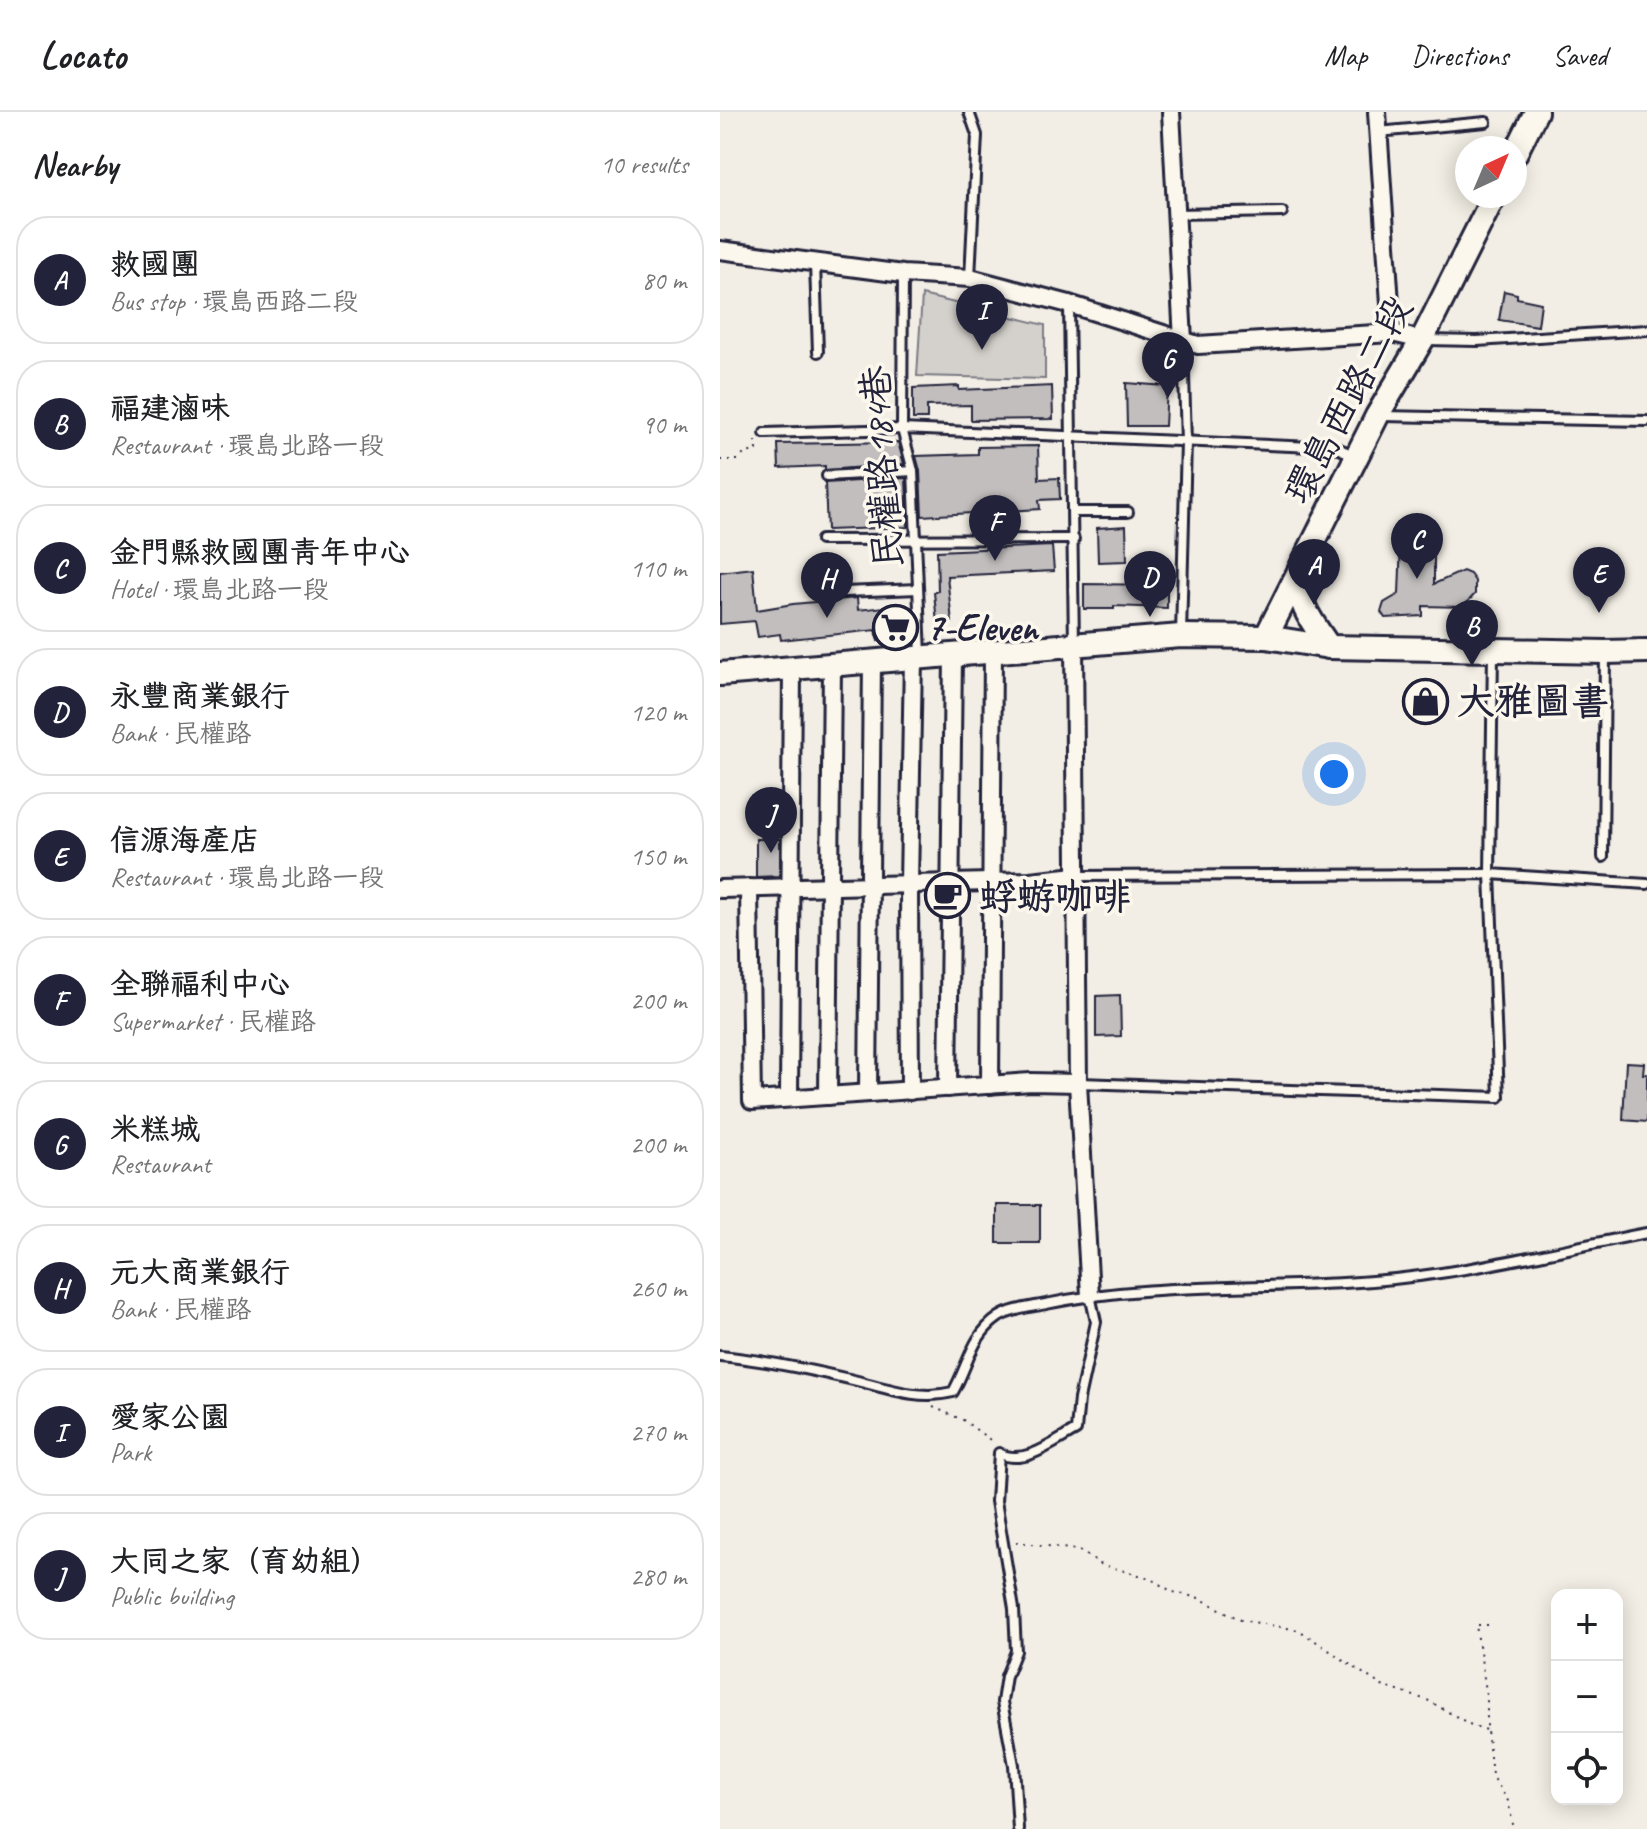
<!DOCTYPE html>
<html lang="en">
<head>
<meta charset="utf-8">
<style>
  :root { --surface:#fff; --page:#f6f6f6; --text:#202124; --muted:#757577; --line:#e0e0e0; --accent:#22223b }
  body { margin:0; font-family:Caveat,"LXGW WenKai TC",sans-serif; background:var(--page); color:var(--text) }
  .controls { position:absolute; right:24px; bottom:24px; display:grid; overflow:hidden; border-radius:16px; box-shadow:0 4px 20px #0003 }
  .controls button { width:72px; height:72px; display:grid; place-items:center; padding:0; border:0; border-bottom:2px solid var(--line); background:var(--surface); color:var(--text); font:40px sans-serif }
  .compass { position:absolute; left:735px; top:24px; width:72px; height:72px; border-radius:50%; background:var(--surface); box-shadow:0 4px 20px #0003; rotate:44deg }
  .you { position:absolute; left:614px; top:662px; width:28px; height:28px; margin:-20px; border:6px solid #fff; border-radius:50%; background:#1a73e8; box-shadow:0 0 0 12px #1a73e833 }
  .badge { display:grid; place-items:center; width:52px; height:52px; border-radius:50%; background:var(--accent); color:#fff; font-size:26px; font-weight:700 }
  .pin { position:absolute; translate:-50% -66px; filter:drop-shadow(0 2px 4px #0008) }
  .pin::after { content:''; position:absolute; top:42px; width:28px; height:24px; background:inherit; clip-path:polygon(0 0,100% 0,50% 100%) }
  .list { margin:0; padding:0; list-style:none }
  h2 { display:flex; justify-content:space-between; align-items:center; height:104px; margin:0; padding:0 32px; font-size:34px }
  h2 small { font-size:26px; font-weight:400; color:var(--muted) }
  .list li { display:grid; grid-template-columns:52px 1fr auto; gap:24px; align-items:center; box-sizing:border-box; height:128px; margin:0 16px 16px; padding:0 16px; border:2px solid var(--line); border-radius:32px }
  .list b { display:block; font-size:30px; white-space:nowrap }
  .list p { margin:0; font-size:26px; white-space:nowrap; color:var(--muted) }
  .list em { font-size:26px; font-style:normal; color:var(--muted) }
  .icon { flex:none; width:44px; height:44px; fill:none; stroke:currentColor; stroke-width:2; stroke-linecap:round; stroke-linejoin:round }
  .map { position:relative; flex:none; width:927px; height:1717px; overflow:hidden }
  header { display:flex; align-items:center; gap:48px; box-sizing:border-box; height:112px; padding:0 40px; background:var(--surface); border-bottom:2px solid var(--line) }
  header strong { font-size:38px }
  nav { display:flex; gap:44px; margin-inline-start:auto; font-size:28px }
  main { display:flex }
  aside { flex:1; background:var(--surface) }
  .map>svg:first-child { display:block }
</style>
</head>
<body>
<header>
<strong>Locato</strong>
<nav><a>Map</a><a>Directions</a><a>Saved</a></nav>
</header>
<main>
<aside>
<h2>Nearby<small>10 results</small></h2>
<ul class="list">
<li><span class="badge">A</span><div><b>救國團</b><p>Bus stop · 環島西路二段</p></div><em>80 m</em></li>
<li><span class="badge">B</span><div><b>福建滷味</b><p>Restaurant · 環島北路一段</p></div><em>90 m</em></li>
<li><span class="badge">C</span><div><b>金門縣救國團青年中心</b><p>Hotel · 環島北路一段</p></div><em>110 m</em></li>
<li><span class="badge">D</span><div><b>永豐商業銀行</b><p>Bank · 民權路</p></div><em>120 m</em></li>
<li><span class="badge">E</span><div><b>信源海產店</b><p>Restaurant · 環島北路一段</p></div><em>150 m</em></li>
<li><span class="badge">F</span><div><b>全聯福利中心</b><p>Supermarket · 民權路</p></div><em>200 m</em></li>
<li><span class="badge">G</span><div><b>米糕城</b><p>Restaurant</p></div><em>200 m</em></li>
<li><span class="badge">H</span><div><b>元大商業銀行</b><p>Bank · 民權路</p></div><em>260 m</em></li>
<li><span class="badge">I</span><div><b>愛家公園</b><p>Park</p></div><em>270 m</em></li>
<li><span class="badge">J</span><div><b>大同之家（育幼組）</b><p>Public building</p></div><em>280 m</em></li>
</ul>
</aside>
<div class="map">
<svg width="927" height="1717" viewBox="0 0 927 1717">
  <rect width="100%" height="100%" fill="#f2eee5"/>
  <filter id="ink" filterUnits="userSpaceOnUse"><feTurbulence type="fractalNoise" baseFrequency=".0125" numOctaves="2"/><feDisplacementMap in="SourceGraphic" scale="16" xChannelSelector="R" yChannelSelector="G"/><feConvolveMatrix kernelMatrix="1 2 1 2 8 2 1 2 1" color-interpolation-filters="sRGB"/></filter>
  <g filter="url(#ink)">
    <path fill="#d4d1cc" stroke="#7b7a84" stroke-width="2" d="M202 183 325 213V267L197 264Z"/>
    <g fill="#c2bebe" stroke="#22223b" stroke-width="2">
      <path d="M784 179 797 182V186L821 191 818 214 779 208Z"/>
      <path d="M406 271 447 274 445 314H407Z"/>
      <path d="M239 274V278L332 274 333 307 251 308V293L207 294V307H193V276Z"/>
      <path d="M178 330 184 352 105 358V354L59 356 58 332Z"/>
      <path d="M318 334 319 367 339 366 340 387 319 388 320 397 202 404 200 359 196 344 258 342V335Z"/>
      <path d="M186 366 188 415 107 418 105 371Z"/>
      <path d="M406 414 407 449 378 450 377 416Z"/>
      <path d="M681 430 714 431V472L743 459 750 462 755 469V482L743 495 703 494V504L665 506 661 500 664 491 679 482Z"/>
      <path d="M332 434 334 459 227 464 232 510 217 511 214 480 218 479 217 439Z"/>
      <path d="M33 456 37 498 73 492 137 486 138 498 183 493 185 514 184 519 175 526 158 529 156 518 61 528 60 522 38 525 35 509 0 512V460Z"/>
      <path d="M364 472 447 473V496L394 494V497H364Z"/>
      <path d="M36 727H60V764L36 765Z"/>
      <path d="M400 883 401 924 376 925V884Z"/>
      <path d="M906 950 924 951 923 962H927V1010L903 1008Z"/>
      <rect x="277" y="1093" width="43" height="38"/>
    </g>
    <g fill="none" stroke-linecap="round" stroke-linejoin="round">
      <defs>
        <g id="lane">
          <path d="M249 0 257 23 250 166"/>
          <path d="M658 20 766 10"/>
          <path d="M456 102 562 100"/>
          <path d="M95 152 98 240"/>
          <path d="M183 163 182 317 193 359 201 543"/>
          <path d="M349 193 354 531"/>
          <path d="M707 228 757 229 927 218"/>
          <path d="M662 304 927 309"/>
          <path d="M45 321 182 317 617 336 636 344"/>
          <path d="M107 364 193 359"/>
          <path d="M353 400H408"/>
          <path d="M101 428 354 427"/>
          <path d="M99 481 198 477"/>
          <path d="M461 523 466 330 463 229"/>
          <path d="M883 745 885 541"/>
          <path d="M356 764 770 762 927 772"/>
          <path d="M359 971 779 985 770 762 773 540"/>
          <path d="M0 1244C43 1248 87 1257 129 1267 164 1275 197 1289 233 1280 249 1252 251 1224 279 1205 291 1197 312 1195 326 1192 432 1170 544 1178 652 1169 745 1162 836 1138 927 1121"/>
          <path d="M298 1717 294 1653 282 1590 286 1564 296 1539 294 1497 276 1389 279 1341C303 1355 334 1330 356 1318L359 1287 376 1210 370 1183"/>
        </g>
        <g id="street">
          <path d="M451 0 463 229"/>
          <path d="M657 0 672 221"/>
          <path d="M0 138 183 162 250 166 349 192 478 233 672 221 702 228"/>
          <path d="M354 532 358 971 370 1183"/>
          <path d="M29 776 32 989 311 970 358 971"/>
          <path d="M0 777 310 769 356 764"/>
          <path d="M270 973 273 539"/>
          <path d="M228 976 233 543"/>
          <path d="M190 979 189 772 193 546"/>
          <path d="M148 981 152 549"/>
          <path d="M108 984 112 553"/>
          <path d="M69 986 72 556"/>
        </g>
        <g id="secondary">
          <path d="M795 42 816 0"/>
          <path d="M578 465C580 497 592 509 609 535"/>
          <path d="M546 525 657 304 702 228 774 84"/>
          <path d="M0 562 461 524 546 525 609 535 885 540 927 539"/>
        </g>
      </defs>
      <use href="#lane" stroke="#22223b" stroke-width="14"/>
      <use href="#street" stroke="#22223b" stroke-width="22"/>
      <use href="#secondary" stroke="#22223b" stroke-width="28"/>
      <g stroke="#22223b" stroke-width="2" stroke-dasharray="2 6" stroke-linecap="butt">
        <path d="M0 348H18L24 342 37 338 36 329"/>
        <path d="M213 1295 243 1308 273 1330"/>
        <path d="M296 1430 358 1438 380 1452 429 1466 453 1480 479 1486 521 1508 579 1518 662 1574 707 1588 753 1614 767 1618"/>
        <path d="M768 1513H756L767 1586V1618L772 1663 788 1689 794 1717"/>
      </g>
      <use href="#lane" stroke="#fbf7ec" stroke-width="8"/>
      <use href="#street" stroke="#fbf7ec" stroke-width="16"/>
      <use href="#secondary" stroke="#fbf7ec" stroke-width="22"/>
    </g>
  </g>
  <defs>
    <symbol id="supermarket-ring" viewBox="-11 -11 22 22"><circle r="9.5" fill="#fbf7ec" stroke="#22223b" stroke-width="1.5"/><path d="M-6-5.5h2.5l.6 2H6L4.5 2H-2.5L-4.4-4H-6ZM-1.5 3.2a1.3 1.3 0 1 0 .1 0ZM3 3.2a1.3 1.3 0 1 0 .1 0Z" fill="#22223b"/></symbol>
    <symbol id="shop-ring" viewBox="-11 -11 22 22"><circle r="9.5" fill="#fbf7ec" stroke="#22223b" stroke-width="1.5"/><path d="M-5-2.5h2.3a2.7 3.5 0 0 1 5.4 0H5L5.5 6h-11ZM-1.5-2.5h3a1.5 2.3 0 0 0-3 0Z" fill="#22223b"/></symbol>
    <symbol id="cafe-ring" viewBox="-11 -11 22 22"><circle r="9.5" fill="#fbf7ec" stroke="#22223b" stroke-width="1.5"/><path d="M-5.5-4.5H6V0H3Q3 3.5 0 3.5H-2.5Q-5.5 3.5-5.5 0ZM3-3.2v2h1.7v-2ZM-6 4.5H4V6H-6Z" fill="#22223b"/></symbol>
  </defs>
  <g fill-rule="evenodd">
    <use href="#supermarket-ring" x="150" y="490" width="51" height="51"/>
    <use href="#shop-ring" x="680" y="564" width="51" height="51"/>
    <use href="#cafe-ring" x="202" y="758" width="51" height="51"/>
  </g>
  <g text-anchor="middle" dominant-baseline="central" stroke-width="7" stroke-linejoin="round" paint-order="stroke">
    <g font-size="38" fill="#22223b" stroke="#fbf7ec">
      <text transform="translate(628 288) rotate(-62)">環島西路二段</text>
      <text transform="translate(162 355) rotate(-94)">民權路184巷</text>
    </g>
    <g font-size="38" font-weight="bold" fill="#22223b" stroke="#fbf7ec" text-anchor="start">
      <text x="206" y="515">7-Eleven</text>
      <text x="737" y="589">大雅圖書</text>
      <text x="259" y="784">蜉蝣咖啡</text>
    </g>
  </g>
</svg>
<div class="controls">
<button>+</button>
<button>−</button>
<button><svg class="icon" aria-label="locate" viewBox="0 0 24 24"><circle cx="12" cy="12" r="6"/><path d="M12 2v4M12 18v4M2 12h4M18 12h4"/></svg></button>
</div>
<svg class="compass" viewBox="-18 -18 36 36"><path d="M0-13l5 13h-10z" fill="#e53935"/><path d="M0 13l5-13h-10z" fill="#757577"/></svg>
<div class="you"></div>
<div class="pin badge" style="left:594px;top:493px">A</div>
<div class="pin badge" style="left:752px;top:554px">B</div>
<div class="pin badge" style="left:697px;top:467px">C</div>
<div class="pin badge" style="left:430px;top:505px">D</div>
<div class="pin badge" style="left:879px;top:501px">E</div>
<div class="pin badge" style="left:275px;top:449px">F</div>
<div class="pin badge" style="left:448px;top:286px">G</div>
<div class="pin badge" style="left:107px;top:506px">H</div>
<div class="pin badge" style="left:262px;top:238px">I</div>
<div class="pin badge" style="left:51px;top:741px">J</div>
</div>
</main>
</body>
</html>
